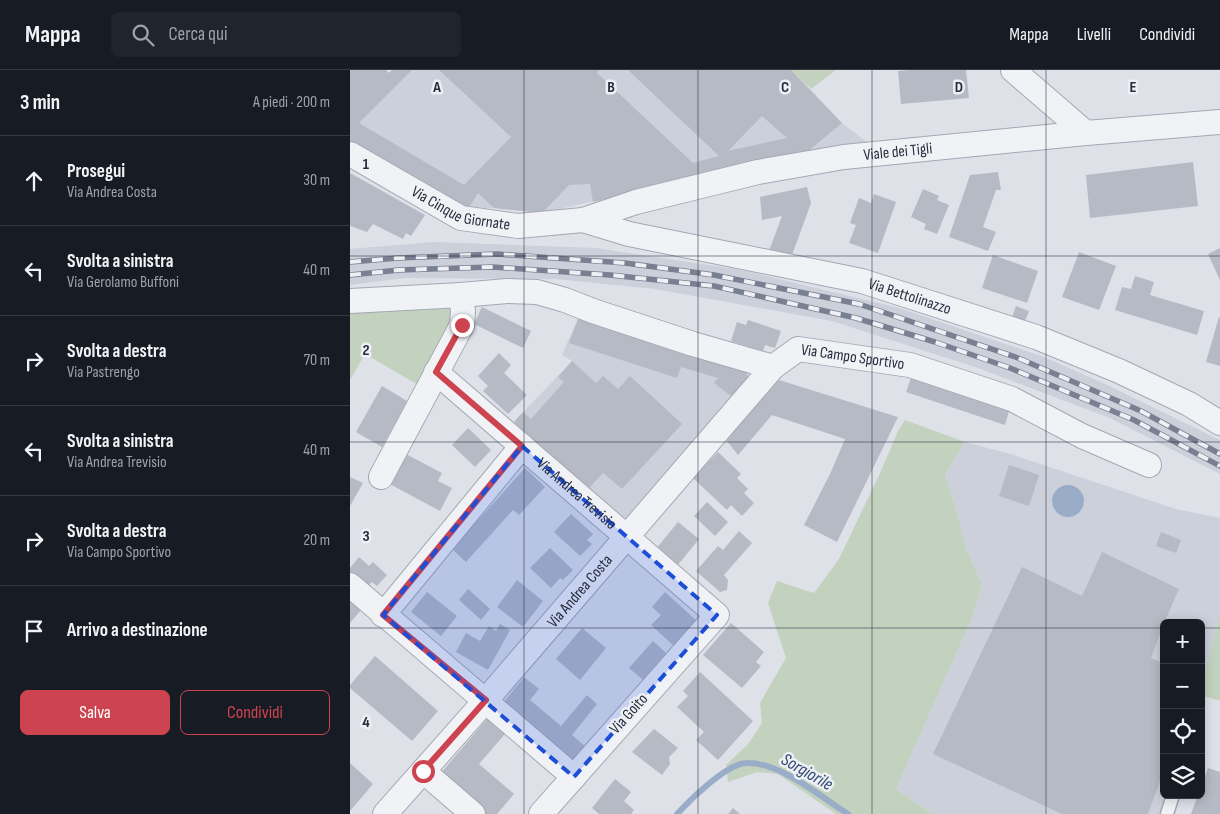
<!DOCTYPE html>
<html lang="it">
<head>
<meta charset="utf-8">
<style>
  :root { --surface:#171b24; --page:#20242c; --text:#f1f3f6; --muted:#9ea1a6; --line:#363941; --accent:#cd4350 }
  body { margin:0; font-family:"Sofia Sans Condensed",sans-serif; background:var(--page); color:var(--text) }
  .controls { position:absolute; right:15px; bottom:15px; display:grid; overflow:hidden; border-radius:8px; box-shadow:0 2px 12px #0003 }
  .controls button { width:45px; height:45px; display:grid; place-items:center; padding:0; border:0; border-bottom:1px solid var(--line); background:var(--surface); color:var(--text); font:25px sans-serif }
  .stop { position:absolute; width:15px; height:15px; margin:-11px; border:4px solid #cd4350; border-radius:50%; background:#fff }
  .stop.end { background:#cd4350; border-color:#fff; box-shadow:0 1px 5px #0008 }
  .list { margin:0; padding:0; list-style:none }
  h2 { display:flex; justify-content:space-between; align-items:center; height:65px; margin:0; padding:0 20px; font-size:21px }
  h2 small { font-size:16px; font-weight:400; color:var(--muted) }
  .list li { display:grid; grid-template-columns:32px 1fr auto; gap:15px; align-items:center; box-sizing:border-box; height:90px; padding:0 20px; border-top:1px solid var(--line) }
  .list b { display:block; font-size:19px; white-space:nowrap }
  .list p { margin:0; font-size:16px; white-space:nowrap; color:var(--muted) }
  .list em { font-size:16px; font-style:normal; color:var(--muted) }
  .actions { display:flex; gap:10px; padding:15px 20px }
  .actions a { flex:1; padding:11px 0; border:1px solid var(--accent); border-radius:8px; text-align:center; font-size:18px; color:var(--accent) }
  .actions .main { background:var(--accent); color:#fff }
  .icon { flex:none; width:28px; height:28px; fill:none; stroke:currentColor; stroke-width:2; stroke-linecap:round; stroke-linejoin:round }
  .map { position:relative; flex:none; width:870px; height:744px; overflow:hidden }
  header { display:flex; align-items:center; gap:30px; box-sizing:border-box; height:70px; padding:0 25px; background:var(--surface); border-bottom:1px solid var(--line) }
  header strong { font-size:24px }
  nav { display:flex; gap:28px; margin-inline-start:auto; font-size:18px }
  .search { width:350px; height:45px; background:var(--page); display:flex; align-items:center; gap:12px; box-sizing:border-box; padding:0 18px; border-radius:8px; color:var(--muted); font-size:19px }
  main { display:flex }
  aside { flex:1; background:var(--surface) }
  .map>svg:first-child { display:block }
</style>
</head>
<body>
<header>
<strong>Mappa</strong>
<div class="search"><svg class="icon" aria-label="search" viewBox="0 0 24 24"><circle cx="10" cy="10" r="6"/><path d="M15 15l6 6"/></svg>Cerca qui</div>
<nav><a>Mappa</a><a>Livelli</a><a>Condividi</a></nav>
</header>
<main>
<aside>
<h2>3 min<small>A piedi · 200 m</small></h2>
<ul class="list">
<li><svg class="icon" aria-label="ahead" viewBox="0 0 24 24"><path d="M12 20V5M6 11l6-6 6 6"/></svg><div><b>Prosegui</b><p>Via Andrea Costa</p></div><em>30 m</em></li>
<li><svg class="icon" aria-label="left" viewBox="0 0 24 24"><path d="M17 20v-9H6M10 6l-5 5 5 5"/></svg><div><b>Svolta a sinistra</b><p>Via Gerolamo Buffoni</p></div><em>40 m</em></li>
<li><svg class="icon" aria-label="right" viewBox="0 0 24 24"><path d="M7 20v-9h11M14 6l5 5-5 5"/></svg><div><b>Svolta a destra</b><p>Via Pastrengo</p></div><em>70 m</em></li>
<li><svg class="icon" aria-label="left" viewBox="0 0 24 24"><path d="M17 20v-9H6M10 6l-5 5 5 5"/></svg><div><b>Svolta a sinistra</b><p>Via Andrea Trevisio</p></div><em>40 m</em></li>
<li><svg class="icon" aria-label="right" viewBox="0 0 24 24"><path d="M7 20v-9h11M14 6l5 5-5 5"/></svg><div><b>Svolta a destra</b><p>Via Campo Sportivo</p></div><em>20 m</em></li>
<li><svg class="icon" aria-label="arrive" viewBox="0 0 24 24"><path d="M6 21V4h12l-3 4 3 4H6"/></svg><div><b>Arrivo a destinazione</b></div></li>
</ul>
<div class="actions"><a class="main">Salva</a><a>Condividi</a></div>
</aside>
<div class="map">
<svg width="870" height="744" viewBox="0 0 870 744">
  <rect width="100%" height="100%" fill="#dee1e8"/>
  <g fill="#ccd0da">
    <path d="M0 0H36L39 3 42 0H441L492 53 522 76 457 82 192 143 144 138 118 139 0 72Z"/>
    <path d="M83 172 246 178 391 200 549 238 694 287 755 314 870 370V404L760 348 628 298 482 251 305 219 204 209 55 208 0 215V179Z"/>
    <path d="M230 244 396 293 398 308 381 326 275 449 238 419 164 352 222 291 212 285Z"/>
    <path d="M615 372 664 385 826 439 870 448V546L851 617V553H814V725H816L810 744H583L546 719 623 546 632 514 616 478 607 442 595 405Z"/>
  </g>
  <g fill="#c3d2bf">
    <path d="M441 0H486L461 19Z"/>
    <path d="M90 234 104 240 108 250 70 316 15 284 0 310V238Z"/>
    <path d="M555 350 615 372 595 405 607 442 616 478 632 514 623 546 546 719 583 744H486L428 704 407 702 378 712 376 695 399 673 412 653 410 633 436 588 418 533 427 511 464 523 489 489 531 401 548 361Z"/>
    <path d="M870 546V631L851 625V617Z"/>
  </g>
  <circle fill="#99adc8" cx="718" cy="431" r="16"/>
  <g fill="none" stroke-linecap="round" stroke-linejoin="round">
    <path stroke="#99adc8" stroke-width="6" d="M327 744C340 730 377 693 397 693 430 692 471 727 498 744"/>
  </g>
  <g fill="#b5bac4" fill-rule="evenodd">
    <path d="M0 0H36L39 3 42 0H62L9 53 114 115 161 67 89 0H249L247 3 343 93 369 86 278 0H441L492 53 457 82 243 132 240 114 219 115 192 143 144 138 128 123 118 139 0 72ZM412 46 437 68 378 81Z"/>
    <path d="M561 0H616L619 28 551 34 548 1Z"/>
    <path d="M843 92 848 136 740 148 736 105Z"/>
    <path d="M648 102 651 120H646L633 157 646 162 638 181 599 167 620 105Z"/>
    <path d="M0 103 75 145 61 166 56 163 53 169 23 154 17 162 0 156Z"/>
    <path d="M457 117 461 133 441 188 419 181 432 146 412 150 410 127Z"/>
    <path d="M573 119 589 126 587 130 599 135 587 164 574 159 576 154 561 147Z"/>
    <path d="M524 124 546 132 528 183 499 173 506 155 500 153 509 128 521 133Z"/>
    <path d="M870 178V210L858 184Z"/>
    <path d="M729 182 766 196 749 240 712 227Z"/>
    <path d="M643 185 688 201 677 233 632 218Z"/>
    <path d="M785 206 804 212 800 225 854 241 847 265 765 240 772 217 781 219Z"/>
    <path d="M666 236 679 241 674 254 661 250Z"/>
    <path d="M132 237 181 261 173 278 124 254Z"/>
    <path d="M230 244 396 293 398 308 381 326 364 313 368 308 331 297 327 308 219 273Z"/>
    <path d="M869 247H870V296L856 292Z"/>
    <path d="M398 250 431 261 425 278 415 275 413 281 381 271 387 252 396 255Z"/>
    <path d="M149 283 161 295 154 303 177 325 158 344 133 321 138 316 128 306Z"/>
    <path d="M222 291 246 313 253 306 268 319 280 306 332 354 272 419 253 403 238 419 164 352 173 342 181 349 214 312 208 307Z"/>
    <path d="M563 302 661 334 655 355 556 322Z"/>
    <path d="M429 310 548 347 487 472 454 455 481 402 495 369 422 345 388 385 376 370Z"/>
    <path d="M32 316 57 331 32 377 6 362Z"/>
    <path d="M118 358 141 380 125 397 102 375Z"/>
    <path d="M52 382 92 403 88 411 102 418 90 441 36 412Z"/>
    <path d="M368 382 391 404 387 408 398 419 394 423 404 433 392 446 381 435 377 440 343 408Z"/>
    <path d="M659 395 689 405 679 436 649 426Z"/>
    <path d="M175 398 195 417 169 445 163 440 116 492 102 479Z"/>
    <path d="M0 407 13 413 0 436Z"/>
    <path d="M357 432 378 452 365 466 344 446Z"/>
    <path d="M221 444 243 464 237 470 242 474 230 486 204 462Z"/>
    <path d="M328 452 349 469 327 496 306 479Z"/>
    <path d="M389 461 402 473 374 505 378 510 377 520 370 522 346 501 368 476 373 480Z"/>
    <path d="M811 462 831 470 826 483 806 476Z"/>
    <path d="M200 478 223 500 213 510 210 508 201 518 180 498Z"/>
    <path d="M752 482 829 519 814 553 801 588 814 594V700L798 744H712L583 684 672 497 732 526Z"/>
    <path d="M9 487 19 496 23 492 37 505 27 516 22 512 16 518 0 504V498Z"/>
    <path d="M167 510 193 531 173 557 147 537Z"/>
    <path d="M118 519 140 539 131 550 109 530Z"/>
    <path d="M77 522 107 546 91 566 61 542Z"/>
    <path d="M315 522 347 551 324 576 301 555 311 545 302 537Z"/>
    <path d="M0 531 11 540 0 553Z"/>
    <path d="M381 553 414 582 406 592 411 596 392 618 353 585Z"/>
    <path d="M150 554 160 560 138 600 106 582 116 563 130 571 139 556 146 561Z"/>
    <path d="M232 558 256 578 230 610 206 589Z"/>
    <path d="M303 571 316 583 293 610 279 598Z"/>
    <path d="M25 586 88 641 62 671 0 618V615Z"/>
    <path d="M350 602 403 651 368 690 346 670 354 662 327 637 338 626 333 621Z"/>
    <path d="M174 607 189 619 180 630 211 656 237 625 247 634 222 665 236 677 223 693 152 634Z"/>
    <path d="M137 649 155 664 129 694 164 724 147 744H136L90 704Z"/>
    <path d="M304 659 328 678 319 687 320 694 312 705 282 682Z"/>
    <path d="M0 693 23 714 0 741Z"/>
    <path d="M858 698 870 702V744H841L848 725H851V717Z"/>
    <path d="M265 709 281 722 274 731 284 740 281 744H249L242 738Z"/>
    <path d="M383 738 390 744H378Z"/>
  </g>
  <g fill="none" stroke-linecap="round" stroke-linejoin="round">
    <defs>
      <path id="service" d="M817 744 823 725"/>
      <g id="minor">
        <path d="M663 0 736 63"/>
        <path id="s1" d="M0 84 111 148 168 156 233 150 286 132 408 102 494 87 736 63 870 52"/>
        <path id="s2" d="M233 150 279 164 512 211 686 267 769 301 839 334 870 353"/>
        <path d="M0 231 111 225 157 221 187 222 215 230 243 241 343 274 423 297"/>
        <path id="s3" d="M86 302 367 545 191 744"/>
        <path d="M31 407 112 255 113 241 111 225"/>
        <path d="M0 515 224 707"/>
        <path d="M33 545 172 376"/>
        <path d="M73 701 123 744"/>
        <path id="s4" d="M35 744 136 630 423 297 448 279 560 295 662 329 732 366 799 395"/>
      </g>
    </defs>
    <use href="#service" stroke="#a3a8b2" stroke-width="15"/>
    <use href="#minor" stroke="#a3a8b2" stroke-width="26"/>
    <use href="#service" stroke="#f1f2f6" stroke-width="12"/>
    <use href="#minor" stroke="#f1f2f6" stroke-width="24"/>
    <defs>
      <g id="rail">
        <path d="M0 192 48 188 147 184 275 193 364 205 509 234 668 288 791 341 870 384"/>
        <path d="M0 205 49 200 142 197 260 205 364 216 506 248 585 272 660 298 784 350 870 396"/>
      </g>
    </defs>
    <use href="#rail" stroke="#788091" stroke-width="5.5"/>
    <use href="#rail" stroke="#eef0f5" stroke-width="4" stroke-dasharray="11" stroke-linecap="butt"/>
  </g>
  <g fill="none" stroke-linecap="round" stroke-linejoin="round">
    <path stroke="#cd4350" stroke-width="6" d="M73 701 136 630 33 545 172 376 86 302 112 255"/>
  </g>
  <path fill="#1d4ed8" fill-opacity="0.2" stroke="#1d4ed8" stroke-width="4" stroke-dasharray="10 6" stroke-linejoin="round" d="M172 376 367 545 224 707 33 545Z"/>
  <path fill="none" stroke="#272e3e" stroke-width="1" stroke-opacity="0.55" d="M174 0V744M348 0V744M522 0V744M696 0V744M0 186H870M0 372H870M0 558H814M851 558H870"/>
  <g text-anchor="middle" dominant-baseline="central" stroke-width="5" stroke-linejoin="round" paint-order="stroke">
    <g font-size="16" fill="#272e3e" stroke="#eef0f5">
      <text stroke="none"><textPath href="#s1" startOffset="574">Viale dei Tigli</textPath></text>
      <text stroke="none"><textPath href="#s1" startOffset="125">Via Cinque Giornate</textPath></text>
      <text stroke="none"><textPath href="#s2" startOffset="336">Via Bettolinazzo</textPath></text>
      <text stroke="none"><textPath href="#s4" startOffset="678">Via Campo Sportivo</textPath></text>
      <text stroke="none"><textPath href="#s3" startOffset="186">Via Andrea Trevisio</textPath></text>
      <text stroke="none"><textPath href="#s4" startOffset="296">Via Andrea Costa</textPath></text>
      <text transform="translate(279 644) rotate(-48)">Via Goito</text>
    </g>
    <g font-size="18" font-style="italic" fill="#324b72" stroke="#eef0f5">
      <text transform="translate(457 702) rotate(30)">Sorgiorile</text>
    </g>
  </g>
  <g font-size="16" text-anchor="middle" font-weight="bold" fill="#272e3e" stroke="#eef0f5" stroke-width="5" stroke-linejoin="round" paint-order="stroke">
    <text x="87" y="22">A</text>
    <text x="261" y="22">B</text>
    <text x="435" y="22">C</text>
    <text x="609" y="22">D</text>
    <text x="783" y="22">E</text>
    <text x="16" y="99">1</text>
    <text x="16" y="285">2</text>
    <text x="16" y="471">3</text>
    <text x="16" y="657">4</text>
  </g>
</svg>
<div class="controls">
<button>+</button>
<button>−</button>
<button><svg class="icon" aria-label="locate" viewBox="0 0 24 24"><circle cx="12" cy="12" r="6"/><path d="M12 2v4M12 18v4M2 12h4M18 12h4"/></svg></button>
<button><svg class="icon" aria-label="layers" viewBox="0 0 24 24"><path d="M12 4l9 5-9 5-9-5zM3 14l9 5 9-5"/></svg></button>
</div>
<div class="stop" style="left:73px;top:701px"></div>
<div class="stop end" style="left:112px;top:255px"></div>
</div>
</main>
</body>
</html>
